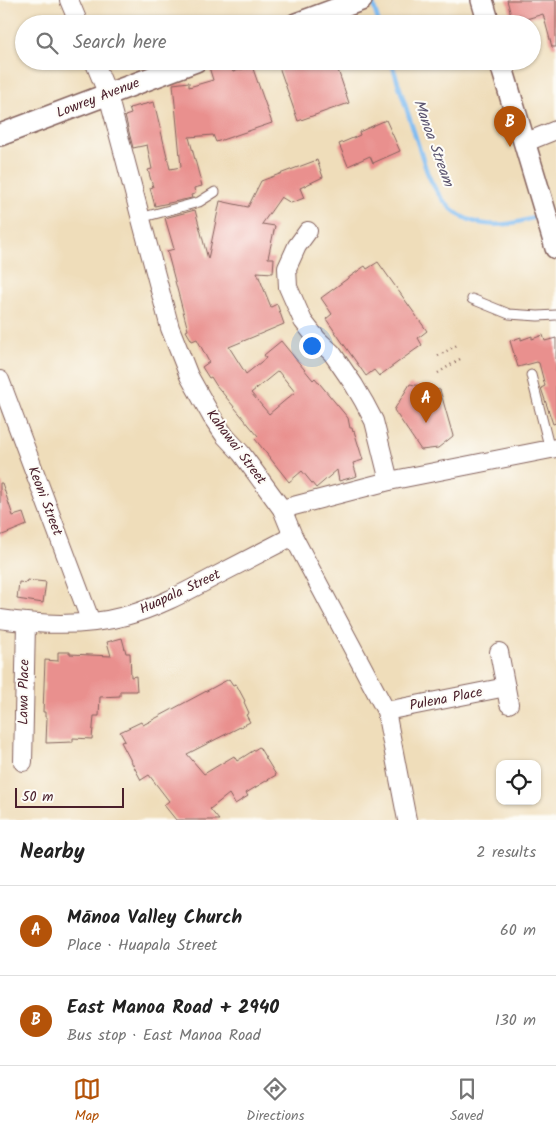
<!DOCTYPE html>
<html lang="en">
<head>
<meta charset="utf-8">
<style>
  :root { --surface:#fff; --page:#f2f2f2; --text:#222; --muted:#767676; --line:#e0e0e0; --accent:#b45309 }
  body { margin:0; font-family:Kalam,sans-serif; background:var(--page); color:var(--text) }
  .controls { position:absolute; right:15px; bottom:15px; display:grid; overflow:hidden; border-radius:10px; box-shadow:0 1px 4px #0004 }
  .controls button { width:45px; height:45px; display:grid; place-items:center; padding:0; border:0; border-bottom:1px solid var(--line); background:var(--surface); color:var(--text); font:25px sans-serif }
  .scale { position:absolute; left:15px; bottom:12px; width:109px; box-sizing:border-box; padding-left:5px; border:2px solid #4a1f2b; border-top:0; font-size:14px; line-height:18px; white-space:nowrap; color:#4a1f2b; -webkit-text-stroke:4px #fdfcf7; paint-order:stroke }
  .you { position:absolute; left:311px; top:345px; width:18px; height:18px; margin:-12px; border:4px solid #fff; border-radius:50%; background:#1a73e8; box-shadow:0 0 0 8px #1a73e833 }
  .badge { display:grid; place-items:center; width:32px; height:32px; border-radius:50%; background:var(--accent); color:#fff; font-size:16px; font-weight:700 }
  .pin { position:absolute; translate:-50% -41px; filter:drop-shadow(0 1px 2px #0008) }
  .pin::after { content:''; position:absolute; top:26px; width:18px; height:15px; background:inherit; clip-path:polygon(0 0,100% 0,50% 100%) }
  .list { margin:0; padding:0; list-style:none }
  h2 { display:flex; justify-content:space-between; align-items:center; height:65px; margin:0; padding:0 20px; font-size:21px }
  h2 small { font-size:16px; font-weight:400; color:var(--muted) }
  .list li { display:grid; grid-template-columns:32px 1fr auto; gap:15px; align-items:center; box-sizing:border-box; height:90px; padding:0 20px; border-top:1px solid var(--line) }
  .list b { display:block; font-size:19px; white-space:nowrap }
  .list p { margin:0; font-size:16px; white-space:nowrap; color:var(--muted) }
  .list em { font-size:16px; font-style:normal; color:var(--muted) }
  .icon { flex:none; width:28px; height:28px; fill:none; stroke:currentColor; stroke-width:2; stroke-linecap:round; stroke-linejoin:round }
  .map { position:relative; flex:none; width:556px; height:820px; overflow:hidden }
  .search { position:absolute; background:var(--surface); box-shadow:0 1px 4px #0004; left:15px; right:15px; top:15px; height:55px; display:flex; align-items:center; gap:12px; box-sizing:border-box; padding:0 18px; border-radius:28px; color:var(--muted); font-size:19px }
  .sheet { height:245px; background:var(--surface) }
  nav { display:flex; justify-content:space-around; align-items:center; box-sizing:border-box; height:70px; border-top:1px solid var(--line); background:var(--surface); font-size:14px; color:var(--muted) }
  nav a { display:grid; justify-items:center; gap:2px }
  nav .on { color:var(--accent) }
  .map>svg:first-child { display:block }
</style>
</head>
<body>
<div class="map">
<svg width="556" height="820" viewBox="0 0 556 820">
  <rect width="100%" height="100%" fill="#fdfcf7"/>
  <filter id="ink" filterUnits="userSpaceOnUse"><feTurbulence type="fractalNoise" baseFrequency=".02" numOctaves="2"/><feDisplacementMap in="SourceGraphic" scale="10" xChannelSelector="R" yChannelSelector="G"/><feConvolveMatrix kernelMatrix="1 2 1 2 8 2 1 2 1" color-interpolation-filters="sRGB"/></filter>
  <filter id="wash" filterUnits="userSpaceOnUse"><feTurbulence type="fractalNoise" baseFrequency=".0096" numOctaves="4" result="noise"/><feDisplacementMap in="SourceGraphic" scale="20" xChannelSelector="R" yChannelSelector="G"/><feGaussianBlur stdDeviation="1.12" result="paint"/><feColorMatrix in="noise" values="0 0 0 0 0 0 0 0 0 0 0 0 0 0 0 0 0 1.4 0 .05"/><feComposite in="paint" operator="in"/></filter>
  <g filter="url(#wash)">
    <rect width="100%" height="100%" fill="#efddba"/>
    <g fill="none" stroke-linecap="round" stroke-linejoin="round">
      <g stroke="#7fbcf2" stroke-width="4.5">
        <path d="M372 0 379 24"/>
        <path d="M391 61 427 172C449 226 489 235 541 215"/>
      </g>
    </g>
    <g id="blocks">
      <g fill="#e9908e" fill-rule="evenodd">
        <path d="M507 0H556V47H552L543 14 513 23Z"/>
        <path d="M208 61H229L233 72 252 66 272 123 216 142 213 135 189 137 202 186 194 188 195 194 191 195 192 198 155 206 150 188 153 187 148 170 152 169 147 145 133 148 125 116 131 114 129 108 154 102 170 169 181 167 173 84 189 82V87L213 80 208 64Z"/>
        <path d="M277 61H335L349 103 298 121Z"/>
        <path d="M386 120 400 151 373 163 370 156 348 166 339 144 360 135 359 132Z"/>
        <path d="M317 160 323 177 300 188 304 198 291 203 281 197 262 224 275 226 268 258H274L273 273 257 272 271 307 277 304 284 324 229 347 246 374 266 358 264 355 281 341 313 380 315 378 348 418 350 428H352L353 432 354 431 363 460 353 463 357 476 339 481 337 470 316 488 302 471 289 482 255 439 258 436 216 385 211 377 209 378 202 367 209 362 197 339 192 341 186 331 188 330 167 251 174 249 165 218 195 210 208 259 220 201 248 207 261 181ZM278 371 295 392 269 414 251 393Z"/>
        <path d="M378 262 427 331 418 338 422 345 412 352 379 376 374 370 366 376 326 319 332 314 321 298 362 268 365 266 367 269Z"/>
        <path d="M543 335 545 341 556 338V423L553 424 541 388 545 386 539 363 537 362 518 367 510 341 521 337V340L532 336V339Z"/>
        <path d="M410 384 440 390 453 436 438 448 421 450 394 410Z"/>
        <path d="M0 483H2L13 516 23 513 27 525 0 536Z"/>
        <path d="M27 580 46 582 43 603 17 599 19 582 26 583Z"/>
        <path d="M122 638 126 653H130L131 677 136 676 137 691H120V696L100 697 99 716H94L92 739 73 738V742L46 743 47 717H45V712H43L45 660 58 661V652H70V654L111 656 107 642Z"/>
        <path d="M229 679 233 685 236 684 245 701 244 702 249 713 246 715 250 722 187 754 204 774 234 756 237 761 259 747 276 775 246 793 248 796 235 804 229 794 210 809 219 820H176L164 805 169 801 149 775 141 780 121 742 125 741 120 732 141 722 143 725Z"/>
      </g>
    </g>
  </g>
  <g filter="url(#ink)">
    <use href="#blocks" fill-opacity="0" stroke="#84625d" stroke-width="1"/>
    <g fill="none" stroke-linecap="round" stroke-linejoin="round">
      <defs>
        <g id="service">
          <path d="M140 218 199 202 215 192"/>
          <path d="M472 299 509 314 538 316 556 315"/>
          <path d="M531 375 550 450"/>
        </g>
        <g id="minor">
          <path d="M69 0 79 24"/>
          <path d="M94 61 108 95 170 328 189 376 212 417 225 436 241 453 282 509 293 536 386 711 407 820"/>
          <path d="M524 143 556 130"/>
          <path d="M308 231 297 246 287 268 288 287 303 321 317 339 332 353 354 385 364 402 374 421 389 481"/>
          <path d="M0 380 91 622"/>
          <path d="M282 509 389 481 556 448"/>
          <path d="M0 619C40 625 85 627 125 616 156 608 184 593 212 578 239 564 266 550 293 536"/>
          <path d="M499 652 509 704"/>
          <path d="M386 711 506 687"/>
          <path d="M23 762 26 623"/>
        </g>
        <g id="tertiary">
          <path d="M482 0 489 24"/>
          <path d="M296 24 361 0"/>
          <path d="M500 61 556 248"/>
          <path d="M0 135 196 61"/>
        </g>
      </defs>
      <use href="#service" stroke="#84625d" stroke-width="11"/>
      <use href="#minor" stroke="#84625d" stroke-width="20"/>
      <use href="#tertiary" stroke="#84625d" stroke-width="24"/>
      <g stroke="#84625d" stroke-width="2.5" stroke-dasharray="1 4" stroke-linecap="butt">
        <path d="M438 356 457 345"/>
        <path d="M438 373 460 359"/>
      </g>
      <use href="#service" stroke="#fff" stroke-width="9"/>
      <use href="#minor" stroke="#fff" stroke-width="18"/>
      <use href="#tertiary" stroke="#fff" stroke-width="21"/>
    </g>
  </g>
  <g text-anchor="middle" dominant-baseline="central" stroke-width="4" stroke-linejoin="round" paint-order="stroke">
    <g font-size="14" fill="#4a1f2b" stroke="#fdfcf7">
      <text transform="translate(98 98) rotate(-21)">Lowrey Avenue</text>
      <text transform="translate(236 447) rotate(53)">Kahawai Street</text>
      <text transform="translate(45 501) rotate(69)">Keoni Street</text>
      <text transform="translate(180 592) rotate(-25)">Huapala Street</text>
      <text transform="translate(24 692) rotate(-89)">Lawa Place</text>
      <text transform="translate(446 699) rotate(-11)">Pulena Place</text>
    </g>
    <g font-size="15" font-style="italic" fill="#5d5671" stroke="#fdfcf7">
      <text transform="translate(433 143) rotate(70)">Manoa Stream</text>
    </g>
  </g>
</svg>
<div class="controls">
<button><svg class="icon" aria-label="locate" viewBox="0 0 24 24"><circle cx="12" cy="12" r="6"/><path d="M12 2v4M12 18v4M2 12h4M18 12h4"/></svg></button>
</div>
<div class="scale">50 m</div>
<div class="you"></div>
<div class="pin badge" style="left:426px;top:423px">A</div>
<div class="pin badge" style="left:510px;top:147px">B</div>
<div class="search"><svg class="icon" aria-label="search" viewBox="0 0 24 24"><circle cx="10" cy="10" r="6"/><path d="M15 15l6 6"/></svg>Search here</div>
</div>
<section class="sheet">
<h2>Nearby<small>2 results</small></h2>
<ul class="list">
<li><span class="badge">A</span><div><b>Mānoa Valley Church</b><p>Place · Huapala Street</p></div><em>60 m</em></li>
<li><span class="badge">B</span><div><b>East Manoa Road + 2940</b><p>Bus stop · East Manoa Road</p></div><em>130 m</em></li>
</ul>
</section>
<nav>
<a class="on"><svg class="icon" aria-label="map" viewBox="0 0 24 24"><path d="M3 6l6-2 6 2 6-2v14l-6 2-6-2-6 2zM9 4v14M15 6v14"/></svg>Map</a>
<a><svg class="icon" aria-label="directions" viewBox="0 0 24 24"><path d="M12 3l9 9-9 9-9-9zM9 14v-3h6M13 9l2 2-2 2"/></svg>Directions</a>
<a><svg class="icon" aria-label="saved" viewBox="0 0 24 24"><path d="M7 4h10v16l-5-4-5 4z"/></svg>Saved</a>
</nav>
</body>
</html>
